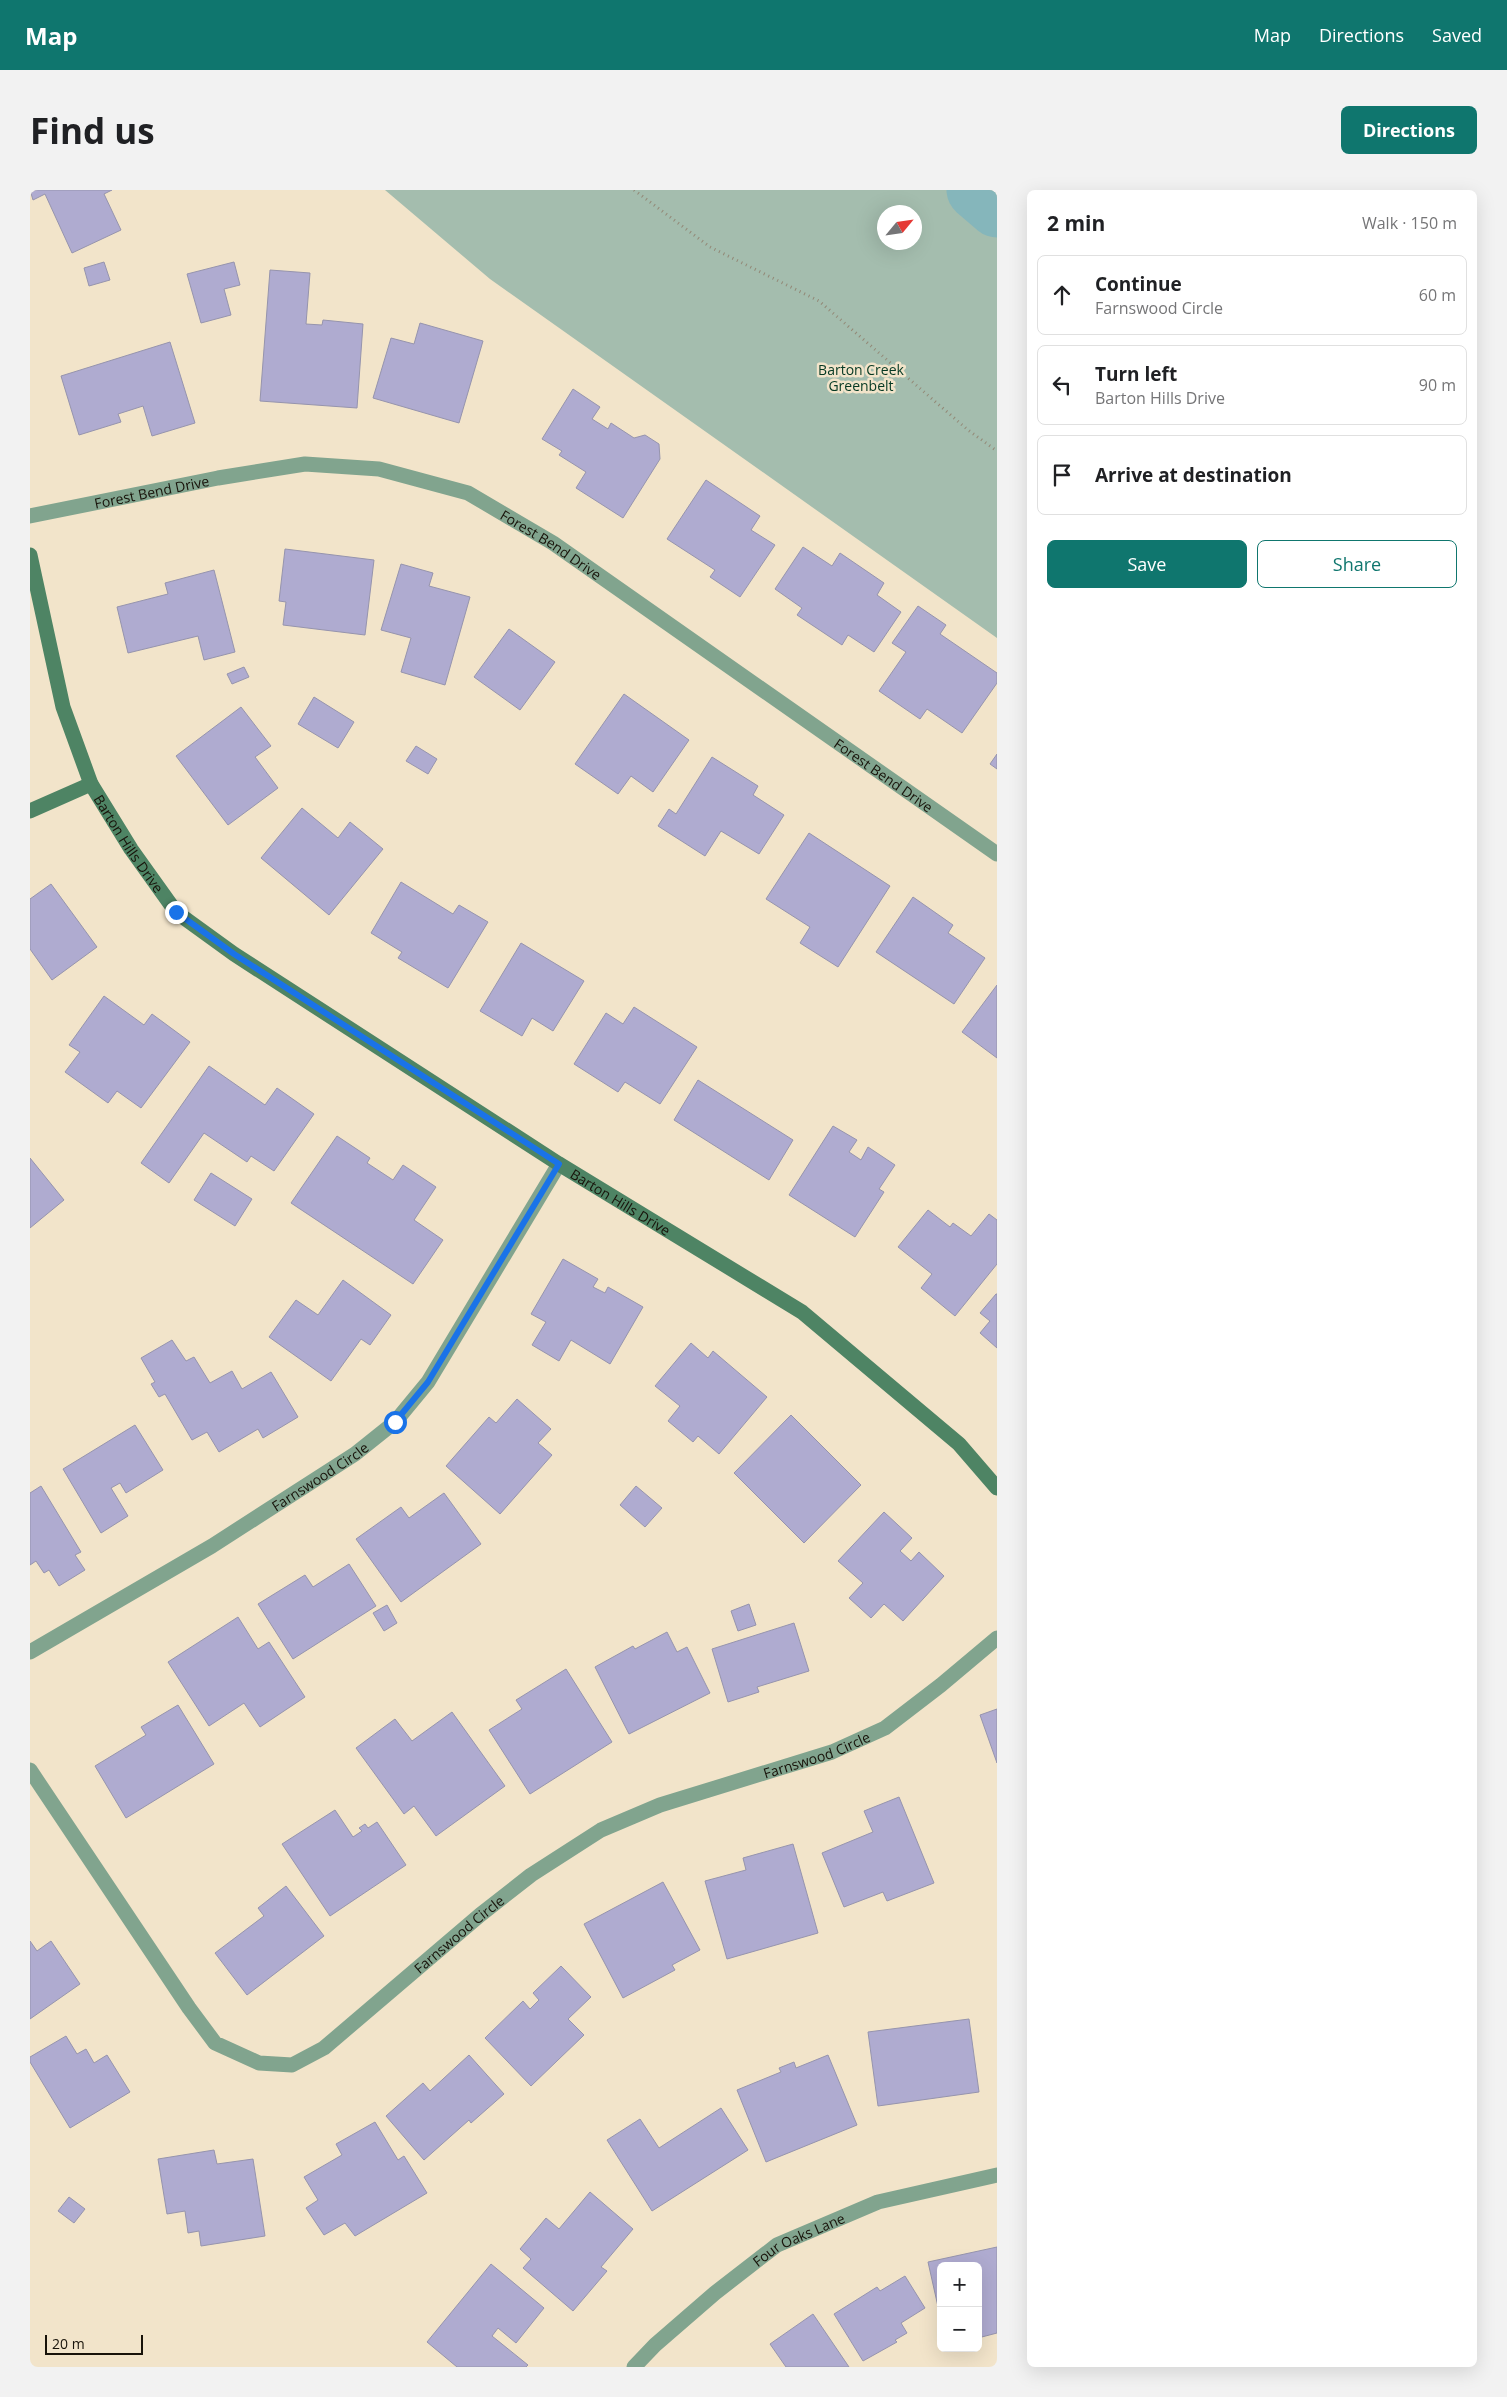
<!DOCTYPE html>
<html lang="en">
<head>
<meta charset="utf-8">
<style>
  :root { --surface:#fff; --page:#f2f2f2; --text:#202124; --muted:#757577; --line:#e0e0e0; --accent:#0f766e }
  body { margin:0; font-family:"Open Sans",sans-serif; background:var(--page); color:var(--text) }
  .controls { position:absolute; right:15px; bottom:15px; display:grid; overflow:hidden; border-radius:8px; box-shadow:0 5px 20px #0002 }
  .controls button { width:45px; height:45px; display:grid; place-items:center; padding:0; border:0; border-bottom:1px solid var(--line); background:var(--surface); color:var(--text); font:25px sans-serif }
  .compass { position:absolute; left:847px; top:15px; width:45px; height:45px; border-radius:50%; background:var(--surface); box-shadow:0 5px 20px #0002; rotate:61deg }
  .scale { position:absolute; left:15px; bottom:12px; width:98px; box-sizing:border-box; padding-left:5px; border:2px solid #18130a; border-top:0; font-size:14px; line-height:18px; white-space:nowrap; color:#18130a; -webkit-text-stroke:4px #f2e4ca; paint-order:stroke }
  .stop { position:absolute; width:15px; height:15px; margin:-11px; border:4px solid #1a73e8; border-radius:50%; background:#fff }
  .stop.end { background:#1a73e8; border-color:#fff; box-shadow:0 1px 5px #0008 }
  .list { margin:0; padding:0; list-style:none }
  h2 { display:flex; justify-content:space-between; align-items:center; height:65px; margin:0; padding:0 20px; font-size:21px }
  h2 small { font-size:16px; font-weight:400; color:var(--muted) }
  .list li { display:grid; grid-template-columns:32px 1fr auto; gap:15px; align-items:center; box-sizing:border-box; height:80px; margin:0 10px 10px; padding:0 10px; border:1px solid var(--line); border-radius:8px }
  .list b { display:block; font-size:19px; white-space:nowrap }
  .list p { margin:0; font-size:16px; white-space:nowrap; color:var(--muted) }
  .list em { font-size:16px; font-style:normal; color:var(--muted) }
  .actions { display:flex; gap:10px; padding:15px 20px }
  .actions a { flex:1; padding:11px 0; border:1px solid var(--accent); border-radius:8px; text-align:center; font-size:18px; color:var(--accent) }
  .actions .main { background:var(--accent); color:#fff }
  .icon { flex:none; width:28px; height:28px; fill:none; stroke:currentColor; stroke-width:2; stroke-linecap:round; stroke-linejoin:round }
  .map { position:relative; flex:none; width:967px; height:2177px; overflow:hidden; border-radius:8px }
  header { display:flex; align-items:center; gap:30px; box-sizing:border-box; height:70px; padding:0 25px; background:var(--accent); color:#fff }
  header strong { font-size:24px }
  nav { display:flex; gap:28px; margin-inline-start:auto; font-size:18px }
  .intro { display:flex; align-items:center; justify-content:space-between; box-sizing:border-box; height:120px; padding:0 30px }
  h1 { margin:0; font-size:35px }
  .button { padding:12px 22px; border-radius:8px; background:var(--accent); color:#fff; font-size:18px; font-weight:700 }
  main { display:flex; gap:30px; padding:0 30px }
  aside { flex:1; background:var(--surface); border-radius:8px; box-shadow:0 5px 20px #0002 }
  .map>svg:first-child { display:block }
</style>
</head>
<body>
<header>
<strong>Map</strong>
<nav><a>Map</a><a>Directions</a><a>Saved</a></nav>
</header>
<div class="intro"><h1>Find us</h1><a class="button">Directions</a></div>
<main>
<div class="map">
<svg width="967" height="2177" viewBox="0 0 967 2177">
  <rect width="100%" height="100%" fill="#f2e4ca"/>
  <path fill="#a4bdae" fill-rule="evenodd" d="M355 0H967V448L460 89ZM854 22H884V52H854Z"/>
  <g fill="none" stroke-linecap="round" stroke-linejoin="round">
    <path stroke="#85b6bb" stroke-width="59" d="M946 0 967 18"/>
  </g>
  <g fill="#afabd0" stroke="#9694ad">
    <path d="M0 0H82L74 4 91 40 42 63 15 4 3 10Z"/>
    <path d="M74 72 80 90 59 96 54 78Z"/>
    <path d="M204 72 210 95 194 99 201 125 171 133 157 84Z"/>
    <path d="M240 80 280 83 276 134 292 135 293 130 333 134 327 218 230 211Z"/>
    <path d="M390 133 453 151 429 233 343 208 361 148 384 154Z"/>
    <path d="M140 152 165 233 122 246 113 216 88 224 91 232 49 245 31 186Z"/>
    <path d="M543 199 570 217 562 229 578 239 581 233 604 248 615 245 629 254 630 269 593 328 546 298 556 282 529 265 532 261 512 249Z"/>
    <path d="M676 290 730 326 721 340 745 355 710 407 680 387 685 380 637 349Z"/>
    <path d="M773 357 802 376 810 363 854 393 847 405 871 422 844 462 818 445 812 455 767 425 772 418 745 399Z"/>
    <path d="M255 359 344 370 335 445 253 435 256 412 249 411Z"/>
    <path d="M371 374 403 383 399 396 440 407 415 495 371 482 381 448 351 440Z"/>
    <path d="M184 380 205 462 174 470 168 446 98 463 87 417 138 404 135 393Z"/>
    <path d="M888 416 916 435 910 444 967 483V493L932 543 897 519 890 529 849 501 876 462 862 453Z"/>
    <path d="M479 439 525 472 490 520 444 487Z"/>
    <path d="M214 477 219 487 202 494 197 484Z"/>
    <path d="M594 504 659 550 623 602 601 586 588 604 545 574Z"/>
    <path d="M284 507 324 532 308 558 268 534Z"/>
    <path d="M211 517 241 556 225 567 248 598 198 635 146 566Z"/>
    <path d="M386 556 407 569 398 584 376 571Z"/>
    <path d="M967 564V579L960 574Z"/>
    <path d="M682 567 728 596 723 605 754 625 729 664 691 641 675 666 628 636 639 619 646 624Z"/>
    <path d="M272 618 308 648 320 632 353 659 299 725 231 668Z"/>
    <path d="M779 643 860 696 808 777 770 753 780 737 736 709Z"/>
    <path d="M371 692 423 724 429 715 458 732 418 798 368 768 372 762 341 743Z"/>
    <path d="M21 694 67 757 22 790 0 759V709Z"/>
    <path d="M883 707 923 735 918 743 955 768 924 814 846 762Z"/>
    <path d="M491 753 554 791 523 841 502 828 492 846 450 821Z"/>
    <path d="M967 795V868L932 842Z"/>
    <path d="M74 806 114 835 122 824 160 852 111 918 87 901 78 913 35 882 50 862 39 855Z"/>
    <path d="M604 817 667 857 630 914 595 892 588 902 544 874 576 823 593 834Z"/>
    <path d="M179 876 235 915 247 898 284 924 244 981 221 966 217 972 174 943 139 993 111 973Z"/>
    <path d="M668 890 763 950 739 990 644 930Z"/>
    <path d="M803 936 827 950 819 962 831 970 838 957 865 975 849 999 854 1002 825 1047 759 1005Z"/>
    <path d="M307 946 340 968 337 973 363 990 373 975 406 997 384 1030 413 1050 383 1094 261 1013Z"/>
    <path d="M0 968 34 1010 0 1038Z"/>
    <path d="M181 983 222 1009 205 1036 164 1010Z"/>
    <path d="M898 1020 920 1037 923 1033 941 1046 959 1024 967 1030V1074L925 1126 891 1098 902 1084 868 1057Z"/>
    <path d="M533 1069 568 1089 563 1097 575 1103 578 1097 613 1117 580 1174 541 1150 529 1171 502 1155 516 1132 501 1124Z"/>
    <path d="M313 1090 361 1125 340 1155 331 1149 301 1191 239 1147 266 1110 288 1125Z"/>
    <path d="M966 1104H967V1158L950 1143 960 1131 950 1123Z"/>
    <path d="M142 1150 156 1171 164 1167 180 1193 202 1181 212 1199 241 1182 268 1227 233 1248 228 1239 189 1262 177 1242 162 1250 135 1204 129 1207 121 1194 125 1192 111 1168Z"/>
    <path d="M661 1153 678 1168 683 1161 737 1207 689 1264 668 1246 663 1252 638 1231 650 1216 625 1196Z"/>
    <path d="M487 1209 521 1239 508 1253 522 1265 470 1324 416 1276 459 1227 466 1233Z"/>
    <path d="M761 1225 831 1295 774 1353 704 1283Z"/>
    <path d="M105 1235 133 1280 96 1303 90 1293 81 1298 98 1326 71 1343 33 1279Z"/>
    <path d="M11 1296 51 1362 45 1365 55 1380 29 1396 19 1380 14 1383 6 1371 0 1375V1303Z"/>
    <path d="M606 1296 632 1318 615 1337 590 1315Z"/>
    <path d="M414 1303 451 1354 371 1412 326 1349 371 1317 379 1328Z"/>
    <path d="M854 1322 882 1348 870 1361 881 1371 889 1362 914 1386 873 1431 854 1414 841 1428 819 1408 833 1393 808 1371Z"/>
    <path d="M319 1374 346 1416 263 1469 228 1414 275 1385 283 1397Z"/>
    <path d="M719 1414 726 1435 708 1441 701 1421Z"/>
    <path d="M357 1415 367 1433 354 1441 343 1423Z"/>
    <path d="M208 1427 228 1459 239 1452 275 1507 230 1537 214 1513 179 1536 138 1472Z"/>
    <path d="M764 1433 779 1481 727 1497 729 1502 698 1512 682 1459Z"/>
    <path d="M637 1442 647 1462 657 1457 680 1503 599 1544 565 1477 603 1456 605 1459Z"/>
    <path d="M536 1479 582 1552 500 1604 459 1540 492 1519 486 1510Z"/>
    <path d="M148 1515 184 1574 96 1628 65 1576 116 1545 111 1537Z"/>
    <path d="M967 1519V1573L950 1525Z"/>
    <path d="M422 1522 475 1596 406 1646 384 1616 374 1624 326 1558 365 1529 382 1551Z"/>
    <path d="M869 1607 904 1693 857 1711 853 1702 814 1717 792 1663 843 1642 834 1621Z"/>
    <path d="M305 1620 323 1647 332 1641 329 1638 335 1634 338 1638 347 1632 376 1675 300 1726 252 1654Z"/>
    <path d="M763 1654 788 1743 697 1769 675 1691 716 1680 713 1668Z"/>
    <path d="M633 1692 670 1760 642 1775 645 1780 593 1808 554 1734Z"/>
    <path d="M256 1696 294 1746 217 1805 185 1763 234 1726 228 1718Z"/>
    <path d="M0 1751 7 1761 21 1751 50 1794 0 1829Z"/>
    <path d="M531 1776 561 1807 538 1829 554 1845 501 1896 455 1848 493 1811 500 1819 509 1810 503 1803Z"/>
    <path d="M939 1829 949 1902 848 1916 838 1842Z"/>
    <path d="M36 1846 47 1864 56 1859 64 1873 77 1865 100 1902 40 1938 0 1872V1867Z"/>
    <path d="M439 1865 474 1904 441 1933 439 1930 394 1970 356 1926 393 1893 400 1901Z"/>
    <path d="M798 1865 827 1935 736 1972 707 1900 751 1882 749 1878 764 1872 766 1878Z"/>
    <path d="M691 1918 718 1960 622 2021 577 1950 610 1929 629 1958Z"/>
    <path d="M345 1932 368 1970 374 1966 397 2003 325 2046 315 2033 294 2045 276 2018 288 2010 274 1987 312 1965 306 1954Z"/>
    <path d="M184 1960 187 1974 223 1969 235 2046 171 2056 169 2041 158 2043 155 2021 137 2024 128 1969Z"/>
    <path d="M560 2002 603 2039 571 2077 577 2081 543 2121 493 2078 501 2069 490 2059 516 2028 529 2039Z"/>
    <path d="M39 2007 55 2019 44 2033 28 2021Z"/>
    <path d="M967 2057V2143L948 2148V2076H911V2130L898 2072Z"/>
    <path d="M461 2074 514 2118 486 2153 468 2138 462 2146 498 2175 496 2177H427L397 2152Z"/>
    <path d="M875 2086 895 2118 871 2133 877 2143 865 2150 867 2152 833 2171 804 2124 847 2097 850 2101Z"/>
    <path d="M783 2124 819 2177H756L740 2154Z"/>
  </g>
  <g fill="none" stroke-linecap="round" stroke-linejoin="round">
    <path stroke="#928876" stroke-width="3" stroke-dasharray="1 4" stroke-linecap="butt" d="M604 0 680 57 789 111 938 240 967 261"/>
    <g stroke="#81a48e" stroke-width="15">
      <path id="s1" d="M0 326 188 288 275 274 349 279 438 303 523 353 967 664"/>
      <path id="s2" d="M0 1462 182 1356 325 1264 365 1232 398 1192 529 974"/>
      <path id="s3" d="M0 1580 159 1818 185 1853 229 1873 262 1875 294 1858 450 1725 501 1685 571 1640 630 1615 802 1562 855 1538 911 1495 967 1448"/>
      <path id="s4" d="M604 2177 625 2155 685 2103 747 2055 848 2012 967 1985"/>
    </g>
    <g stroke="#4e8464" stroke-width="15">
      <path id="s5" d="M0 365 33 517 61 594 101 659 146 722 204 764 529 974 772 1122 929 1254 967 1298"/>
      <path d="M0 621 61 594"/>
    </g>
  </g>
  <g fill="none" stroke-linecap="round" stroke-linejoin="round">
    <path stroke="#1a73e8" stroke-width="6" d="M146 722 204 764 529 974 398 1192 365 1232"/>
  </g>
  <g text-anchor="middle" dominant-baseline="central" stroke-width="5" stroke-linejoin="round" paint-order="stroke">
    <g font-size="14" fill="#053923" stroke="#f2e4ca">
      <text x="831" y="179">Barton Creek<tspan x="831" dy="16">Greenbelt</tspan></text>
    </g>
    <g font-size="14" fill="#18130a" stroke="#f2e4ca">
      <text stroke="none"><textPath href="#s1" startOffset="124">Forest Bend Drive</textPath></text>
      <text stroke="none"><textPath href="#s1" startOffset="544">Forest Bend Drive</textPath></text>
      <text stroke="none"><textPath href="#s1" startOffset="949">Forest Bend Drive</textPath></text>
      <text stroke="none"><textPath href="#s5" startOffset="308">Barton Hills Drive</textPath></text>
      <text stroke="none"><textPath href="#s5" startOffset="922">Barton Hills Drive</textPath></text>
      <text stroke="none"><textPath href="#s2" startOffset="339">Farnswood Circle</textPath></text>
      <text stroke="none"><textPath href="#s3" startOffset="1029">Farnswood Circle</textPath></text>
      <text stroke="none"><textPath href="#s3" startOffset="624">Farnswood Circle</textPath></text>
      <text stroke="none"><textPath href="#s4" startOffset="210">Four Oaks Lane</textPath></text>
    </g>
  </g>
</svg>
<div class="controls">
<button>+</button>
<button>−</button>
</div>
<svg class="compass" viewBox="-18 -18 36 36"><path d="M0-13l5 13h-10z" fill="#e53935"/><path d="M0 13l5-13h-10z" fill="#757577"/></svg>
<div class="scale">20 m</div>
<div class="stop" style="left:365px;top:1232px"></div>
<div class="stop end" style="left:146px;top:722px"></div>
</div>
<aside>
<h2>2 min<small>Walk · 150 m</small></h2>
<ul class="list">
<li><svg class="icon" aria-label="ahead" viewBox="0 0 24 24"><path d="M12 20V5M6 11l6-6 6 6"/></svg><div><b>Continue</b><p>Farnswood Circle</p></div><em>60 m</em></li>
<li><svg class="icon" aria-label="left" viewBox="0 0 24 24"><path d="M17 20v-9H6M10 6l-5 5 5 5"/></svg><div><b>Turn left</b><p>Barton Hills Drive</p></div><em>90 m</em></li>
<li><svg class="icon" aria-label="arrive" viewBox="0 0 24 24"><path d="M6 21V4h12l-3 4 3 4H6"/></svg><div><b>Arrive at destination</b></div></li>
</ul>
<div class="actions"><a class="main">Save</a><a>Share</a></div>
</aside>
</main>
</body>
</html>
